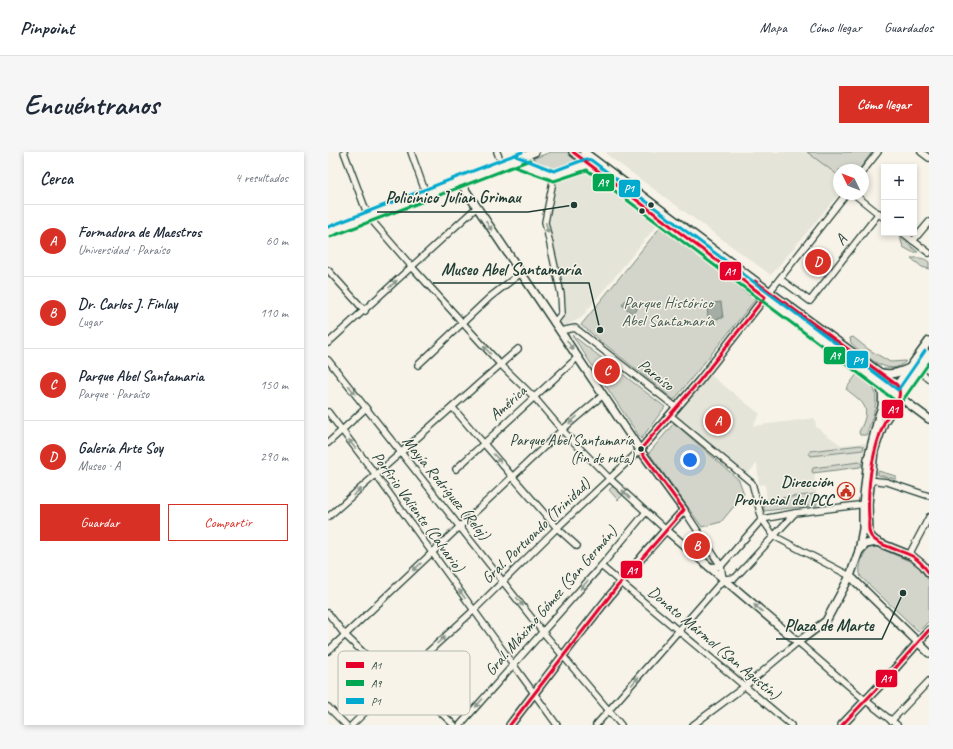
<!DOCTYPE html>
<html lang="es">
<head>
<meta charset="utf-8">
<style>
  :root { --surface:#fff; --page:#f6f6f7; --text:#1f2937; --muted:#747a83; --line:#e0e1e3; --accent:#d93025 }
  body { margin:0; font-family:Caveat,sans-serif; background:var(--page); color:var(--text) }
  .controls { position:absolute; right:12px; top:12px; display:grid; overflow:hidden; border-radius:0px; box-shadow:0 2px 6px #0003 }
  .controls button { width:36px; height:36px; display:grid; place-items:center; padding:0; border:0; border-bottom:1px solid var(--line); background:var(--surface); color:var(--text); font:20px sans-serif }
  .compass { position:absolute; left:505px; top:12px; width:36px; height:36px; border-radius:50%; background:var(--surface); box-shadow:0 2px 6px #0003; rotate:313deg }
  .you { position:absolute; left:362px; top:308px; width:14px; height:14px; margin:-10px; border:3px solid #fff; border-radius:50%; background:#1a73e8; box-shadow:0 0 0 6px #1a73e833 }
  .badge { display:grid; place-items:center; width:26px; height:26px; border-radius:50%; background:var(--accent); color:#fff; font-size:13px; font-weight:700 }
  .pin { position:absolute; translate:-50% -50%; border:2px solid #fff; box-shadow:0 1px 4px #0006 }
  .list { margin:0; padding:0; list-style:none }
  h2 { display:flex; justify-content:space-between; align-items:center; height:52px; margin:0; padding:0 16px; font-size:17px }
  h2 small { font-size:13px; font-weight:400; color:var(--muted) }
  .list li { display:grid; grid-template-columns:26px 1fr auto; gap:12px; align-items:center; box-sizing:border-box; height:72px; padding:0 16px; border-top:1px solid var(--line) }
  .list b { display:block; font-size:15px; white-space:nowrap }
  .list p { margin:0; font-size:13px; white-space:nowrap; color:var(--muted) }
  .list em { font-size:13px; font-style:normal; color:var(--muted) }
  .actions { display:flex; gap:8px; padding:12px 16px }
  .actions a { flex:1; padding:9px 0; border:1px solid var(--accent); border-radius:0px; text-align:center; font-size:14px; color:var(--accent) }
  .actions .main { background:var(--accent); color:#fff }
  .map { position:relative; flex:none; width:601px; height:573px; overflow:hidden; border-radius:0px }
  header { display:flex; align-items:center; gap:24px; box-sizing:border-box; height:56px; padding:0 20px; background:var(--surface); border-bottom:1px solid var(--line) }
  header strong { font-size:19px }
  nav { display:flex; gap:22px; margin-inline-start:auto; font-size:14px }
  .intro { display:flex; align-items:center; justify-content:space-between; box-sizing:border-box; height:96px; padding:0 24px }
  h1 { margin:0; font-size:28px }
  .button { padding:10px 18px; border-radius:0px; background:var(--accent); color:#fff; font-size:14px; font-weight:700 }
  main { display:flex; gap:24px; padding:0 24px }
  aside { flex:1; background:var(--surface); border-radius:0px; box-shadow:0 2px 6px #0003 }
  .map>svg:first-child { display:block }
</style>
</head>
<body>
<header>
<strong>Pinpoint</strong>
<nav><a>Mapa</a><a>Cómo llegar</a><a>Guardados</a></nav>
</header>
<div class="intro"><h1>Encuéntranos</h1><a class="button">Cómo llegar</a></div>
<main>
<aside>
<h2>Cerca<small>4 resultados</small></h2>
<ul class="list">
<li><span class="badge">A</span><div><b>Formadora de Maestros</b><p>Universidad · Paraíso</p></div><em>60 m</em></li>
<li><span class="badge">B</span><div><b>Dr. Carlos J. Finlay</b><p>Lugar</p></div><em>110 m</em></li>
<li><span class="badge">C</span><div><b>Parque Abel Santamaria</b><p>Parque · Paraíso</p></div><em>150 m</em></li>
<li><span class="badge">D</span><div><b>Galería Arte Soy</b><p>Museo · A</p></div><em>290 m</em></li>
</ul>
<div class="actions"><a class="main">Guardar</a><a>Compartir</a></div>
</aside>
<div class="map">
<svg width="601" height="573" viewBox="0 0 601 573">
  <rect width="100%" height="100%" fill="#f7f3e8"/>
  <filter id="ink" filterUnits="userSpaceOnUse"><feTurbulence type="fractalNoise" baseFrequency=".025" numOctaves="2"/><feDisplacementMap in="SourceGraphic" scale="8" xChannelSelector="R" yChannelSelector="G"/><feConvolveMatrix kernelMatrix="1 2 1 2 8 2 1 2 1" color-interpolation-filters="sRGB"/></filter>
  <g filter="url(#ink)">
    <g fill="#e5e4d9">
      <path d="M279 0H544L531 18H511V42L443 123 278 2Z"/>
      <path d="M257 16 329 73 253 166 241 172 233 174 230 170 238 160 236 139 220 70 229 28Z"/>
      <path d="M381 222 432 262 425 274 487 266 488 275 513 293 538 291 535 315 486 321 488 342 439 348 437 332 431 333 429 311 418 324 347 265Z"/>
    </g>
    <g fill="#d3d5ca" stroke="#79897f">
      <path d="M223 0H240L252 9 225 22 196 10Z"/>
      <path d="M479 0H544L531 18H511V24Z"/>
      <path d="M334 73 427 148 346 248 253 173Z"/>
      <path d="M572 85 590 100H584L575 95Z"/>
      <path d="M583 106C590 106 595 105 601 110V117L594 115Z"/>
      <path d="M244 183 337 255 313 287Z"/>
      <path d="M525 185 540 197 562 210 578 209C562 228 536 202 523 191L522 186Z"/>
      <path d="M529 222C535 226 543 231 546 237 552 249 542 272 538 283H532L531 280C544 255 537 252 518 237Z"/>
      <path d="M346 271 411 328 416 342 393 370 374 375 321 301Z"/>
      <path d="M533 293 536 295 535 298 483 304 481 301 482 299Z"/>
      <path d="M531 310 534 312 532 315 485 321 484 319 485 316Z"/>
      <path d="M550 319 568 324V327L550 323Z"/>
      <path d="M284 335H286L295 343 290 348 281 338Z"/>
      <path d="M488 342 489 353 436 359 435 348Z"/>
      <path d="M370 385 385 409 383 412 360 395Z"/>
      <path d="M544 394H547L588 412 593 417 601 429V469L592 478 590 479 533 425C529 416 535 398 544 394Z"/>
    </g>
    <g fill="#a4ada3" stroke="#6f8077">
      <path d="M300 145 311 154 305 162 294 153Z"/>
      <path d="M393 150 395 166 380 168 379 152Z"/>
    </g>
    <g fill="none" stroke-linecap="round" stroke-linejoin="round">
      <defs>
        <g id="minor">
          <path d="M16 0 40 64 84 115 172 212 206 245 234 278 282 327 338 378"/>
          <path d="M83 0 98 42"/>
          <path d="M169 0 174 13"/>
          <path d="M593 0 601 6"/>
          <path d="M535 19 550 0"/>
          <path d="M226 24 217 70 233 142 234 161 226 171"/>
          <path d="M526 42 556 66"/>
          <path d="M575 81 601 101"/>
          <path d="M585 89 601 70"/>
          <path d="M0 118 37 159"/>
          <path d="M452 127 482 149 551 61"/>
          <path d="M439 143 518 42"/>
          <path d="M232 179 247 176 349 256"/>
          <path d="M0 191 149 55"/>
          <path d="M0 208 214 479 293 573"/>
          <path d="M90 213 162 145 193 121"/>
          <path d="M589 217 601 227"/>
          <path d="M125 256 229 376 249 394"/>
          <path d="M0 260 48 323 229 573"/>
          <path d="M342 263 424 331 434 367 446 384 522 424"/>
          <path d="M0 291 38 256"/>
          <path d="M128 317 250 205"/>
          <path d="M540 328 559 330 601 344"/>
          <path d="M356 358 393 414 395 427"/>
          <path d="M0 365 190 197"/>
          <path d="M581 403 601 365"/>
          <path d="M273 414 463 573"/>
          <path d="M381 415 393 414 434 367 467 361 538 352"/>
          <path d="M0 461 17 483 67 531"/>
          <path d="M0 499 234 278 275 243"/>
          <path d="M74 524 126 573"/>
          <path d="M0 555 18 573"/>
          <path d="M563 569 601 529"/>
          <path d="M24 573 74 524 146 458 229 376 312 298"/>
          <path d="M132 573 273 414 318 360"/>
          <path d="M268 573 396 427 407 426 467 361"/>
          <path d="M365 573 416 535 470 490 537 548 569 573"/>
        </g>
        <g id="major">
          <path d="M245 0 335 69 601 267"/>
          <path d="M256 0 442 140 569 233 571 236"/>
          <path d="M186 9 226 24 260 12"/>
          <path d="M132 30 312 298 356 358C293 425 238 500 182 573"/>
          <path d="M0 80 207 0"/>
          <path d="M553 221C564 223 570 221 579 217"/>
          <path d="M549 230C555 237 555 244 554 254"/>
          <path d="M312 298 372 228 437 145"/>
          <path d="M338 378 470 490 498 469 522 424 531 399 535 377V352L540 307 551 263 554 255 572 229 601 189"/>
          <path d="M549 390 544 386 541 381 540 352 546 299 556 270 601 202"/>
          <path d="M531 399 538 392 549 390 584 404 595 413 601 421"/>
          <path d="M522 424 601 501"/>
          <path d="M514 573 556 529 601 478"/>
        </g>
      </defs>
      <use href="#minor" stroke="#1f3d34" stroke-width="8"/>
      <use href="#major" stroke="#1f3d34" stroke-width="10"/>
      <use href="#minor" stroke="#f7f3e8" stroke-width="5.5"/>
      <use href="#major" stroke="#f7f3e8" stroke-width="7"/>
      <defs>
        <g id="bus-1">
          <path d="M427 129 569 233C571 236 572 241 571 245 569 254 559 262 556 271 544 301 539 335 541 367 541 371 540 378 542 382 546 393 573 398 584 404 591 408 596 414 601 421"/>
          <path d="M182 573 288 436 356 358 312 298 372 228 437 145 245 0"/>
          <path d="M514 573 556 529 601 478"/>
        </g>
        <g id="bus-2">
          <path d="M184 14 226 29 259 18 569 250H572L575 248 601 211"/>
          <path d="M2 85 202 8"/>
        </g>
        <g id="bus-3">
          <path d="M188 4 226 19 258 7 263 8 570 238 597 199"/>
          <path d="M0 75 194 0"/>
        </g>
      </defs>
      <use href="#bus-1" stroke="#f7f3e8" stroke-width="6"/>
      <use href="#bus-2" stroke="#f7f3e8" stroke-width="6"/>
      <use href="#bus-3" stroke="#f7f3e8" stroke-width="6"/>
      <use href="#bus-1" stroke="#e4002b" stroke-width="3"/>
      <use href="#bus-2" stroke="#00a651" stroke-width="3"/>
      <use href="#bus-3" stroke="#00a9ce" stroke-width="3"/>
    </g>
    <defs><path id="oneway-solid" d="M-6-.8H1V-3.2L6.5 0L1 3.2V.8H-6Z"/></defs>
    <g fill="#8b988e">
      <use href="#oneway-solid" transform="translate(161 74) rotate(56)"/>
      <use href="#oneway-solid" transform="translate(219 76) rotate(77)"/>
      <use href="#oneway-solid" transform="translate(65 132) rotate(-43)"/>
      <use href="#oneway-solid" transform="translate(242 193) rotate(56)"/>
      <use href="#oneway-solid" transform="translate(159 198) rotate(-132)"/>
      <use href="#oneway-solid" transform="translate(24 238) rotate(52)"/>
      <use href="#oneway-solid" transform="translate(245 268) rotate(139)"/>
      <use href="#oneway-solid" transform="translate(24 292) rotate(-127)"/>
      <use href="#oneway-solid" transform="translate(169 306) rotate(49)"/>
      <use href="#oneway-solid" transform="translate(29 340) rotate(-41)"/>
      <use href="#oneway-solid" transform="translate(298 342) rotate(-137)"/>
      <use href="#oneway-solid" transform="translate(89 415) rotate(137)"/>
      <use href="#oneway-solid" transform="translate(256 433) rotate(132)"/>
      <use href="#oneway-solid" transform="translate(134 442) rotate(-126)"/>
      <use href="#oneway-solid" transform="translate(192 450) rotate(52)"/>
      <use href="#oneway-solid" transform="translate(430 456) rotate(-140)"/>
      <use href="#oneway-solid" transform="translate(113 488) rotate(-42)"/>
      <use href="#oneway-solid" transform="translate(307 529) rotate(-49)"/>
      <use href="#oneway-solid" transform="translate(151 551) rotate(131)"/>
    </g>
  </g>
  <defs>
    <symbol id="civic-ring" viewBox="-11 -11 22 22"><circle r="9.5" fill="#f7f3e8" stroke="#c8321e" stroke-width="1.5"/><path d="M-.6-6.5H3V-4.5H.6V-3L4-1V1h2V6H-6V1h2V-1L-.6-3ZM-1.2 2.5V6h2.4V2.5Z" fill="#c8321e"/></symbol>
  </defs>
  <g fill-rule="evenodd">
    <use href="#civic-ring" x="508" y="329" width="20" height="20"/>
  </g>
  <g fill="#1f3d34" stroke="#f7f3e8" stroke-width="1.5">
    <circle cx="323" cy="53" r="3.5"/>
    <circle cx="314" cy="59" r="3.5"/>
    <circle cx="313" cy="297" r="3.5"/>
  </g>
  <g text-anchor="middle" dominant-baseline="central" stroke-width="3" stroke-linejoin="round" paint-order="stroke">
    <g font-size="15" fill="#1f3d34" stroke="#f7f3e8" text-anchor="end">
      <text x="306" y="288">Parque Abel Santamaría<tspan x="306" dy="18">(fin de ruta)</tspan></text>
    </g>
    <g font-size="16" fill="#1f3d34" stroke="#f7f3e8">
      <text transform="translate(513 88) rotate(-52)">A</text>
      <text transform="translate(328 223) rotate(38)">Paraíso</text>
      <text transform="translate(180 251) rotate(-42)">América</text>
      <text transform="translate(118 336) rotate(51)">Mayía Rodríguez (Reloj)</text>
      <text transform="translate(90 360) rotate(54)">Porfirio Valiente (Calvario)</text>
      <text transform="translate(208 379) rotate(-44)">Gral. Portuondo (Trinidad)</text>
      <text transform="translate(223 449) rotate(-49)">Gral. Máximo Gómez (San Germán)</text>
      <text transform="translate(386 491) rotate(40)">Donato Mármol (San Agustín)</text>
    </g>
    <g font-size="16" fill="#435b52" stroke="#f7f3e8">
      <text x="340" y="151">Parque Histórico<tspan x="340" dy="18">Abel Santamaría</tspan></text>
    </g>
    <g font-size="16" font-weight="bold" fill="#1f3d34" stroke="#f7f3e8" text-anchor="end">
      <text x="505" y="330">Dirección<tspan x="505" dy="18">Provincial del PCC</tspan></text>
    </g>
  </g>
  <rect x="10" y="499" width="132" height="64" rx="6" fill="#f7f3e8" stroke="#b6bcb2" stroke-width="1"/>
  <rect x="18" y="510" width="18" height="6" fill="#e4002b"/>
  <rect x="18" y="528" width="18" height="6" fill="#00a651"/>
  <rect x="18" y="546" width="18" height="6" fill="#00a9ce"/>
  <g font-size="11" fill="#1f3d34">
    <text x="43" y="517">A1</text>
    <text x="43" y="535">A9</text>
    <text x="43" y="553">P1</text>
  </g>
  <path fill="none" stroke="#1f3d34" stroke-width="1.5" d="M246 53L200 60H49M272 178L261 131H105M575 441L554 487H448"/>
  <g fill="#1f3d34" stroke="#f7f3e8" stroke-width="1.5">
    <circle cx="246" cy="53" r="4"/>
    <circle cx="272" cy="178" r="4"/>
    <circle cx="575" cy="441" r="4"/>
  </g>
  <g font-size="17" text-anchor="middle" font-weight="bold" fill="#1f3d34" stroke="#f7f3e8" stroke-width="3" stroke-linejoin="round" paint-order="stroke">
    <text x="125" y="51">Policínico Julian Grimau</text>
    <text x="183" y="123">Museo Abel Santamaría</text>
    <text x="501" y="479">Plaza de Marte</text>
  </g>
  <g stroke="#f7f3e8" stroke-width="1.5">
    <rect x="264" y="21" width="23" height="19" rx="4" fill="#00a651"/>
    <rect x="290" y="27" width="23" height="19" rx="4" fill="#00a9ce"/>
    <rect x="391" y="109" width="23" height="20" rx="4" fill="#e4002b"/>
    <rect x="495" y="194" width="23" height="19" rx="4" fill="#00a651"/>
    <rect x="518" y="198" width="23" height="19" rx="4" fill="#00a9ce"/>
    <rect x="553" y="247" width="23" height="20" rx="4" fill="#e4002b"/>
    <rect x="292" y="408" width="23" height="19" rx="4" fill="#e4002b"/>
    <rect x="547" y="517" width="23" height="19" rx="4" fill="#e4002b"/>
  </g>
  <g font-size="11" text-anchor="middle" font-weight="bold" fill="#fff">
    <text x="275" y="34">A9</text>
    <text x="301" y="40">P1</text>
    <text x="402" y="123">A1</text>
    <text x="507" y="207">A9</text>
    <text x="530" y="212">P1</text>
    <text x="565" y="261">A1</text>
    <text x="304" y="422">A1</text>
    <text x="558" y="530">A1</text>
  </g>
</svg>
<div class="controls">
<button>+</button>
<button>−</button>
</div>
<svg class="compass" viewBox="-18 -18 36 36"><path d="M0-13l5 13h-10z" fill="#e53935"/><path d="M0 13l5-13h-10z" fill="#747a83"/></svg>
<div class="you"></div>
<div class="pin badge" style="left:390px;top:269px">A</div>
<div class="pin badge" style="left:369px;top:394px">B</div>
<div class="pin badge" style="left:279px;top:219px">C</div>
<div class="pin badge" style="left:490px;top:110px">D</div>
</div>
</main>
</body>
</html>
